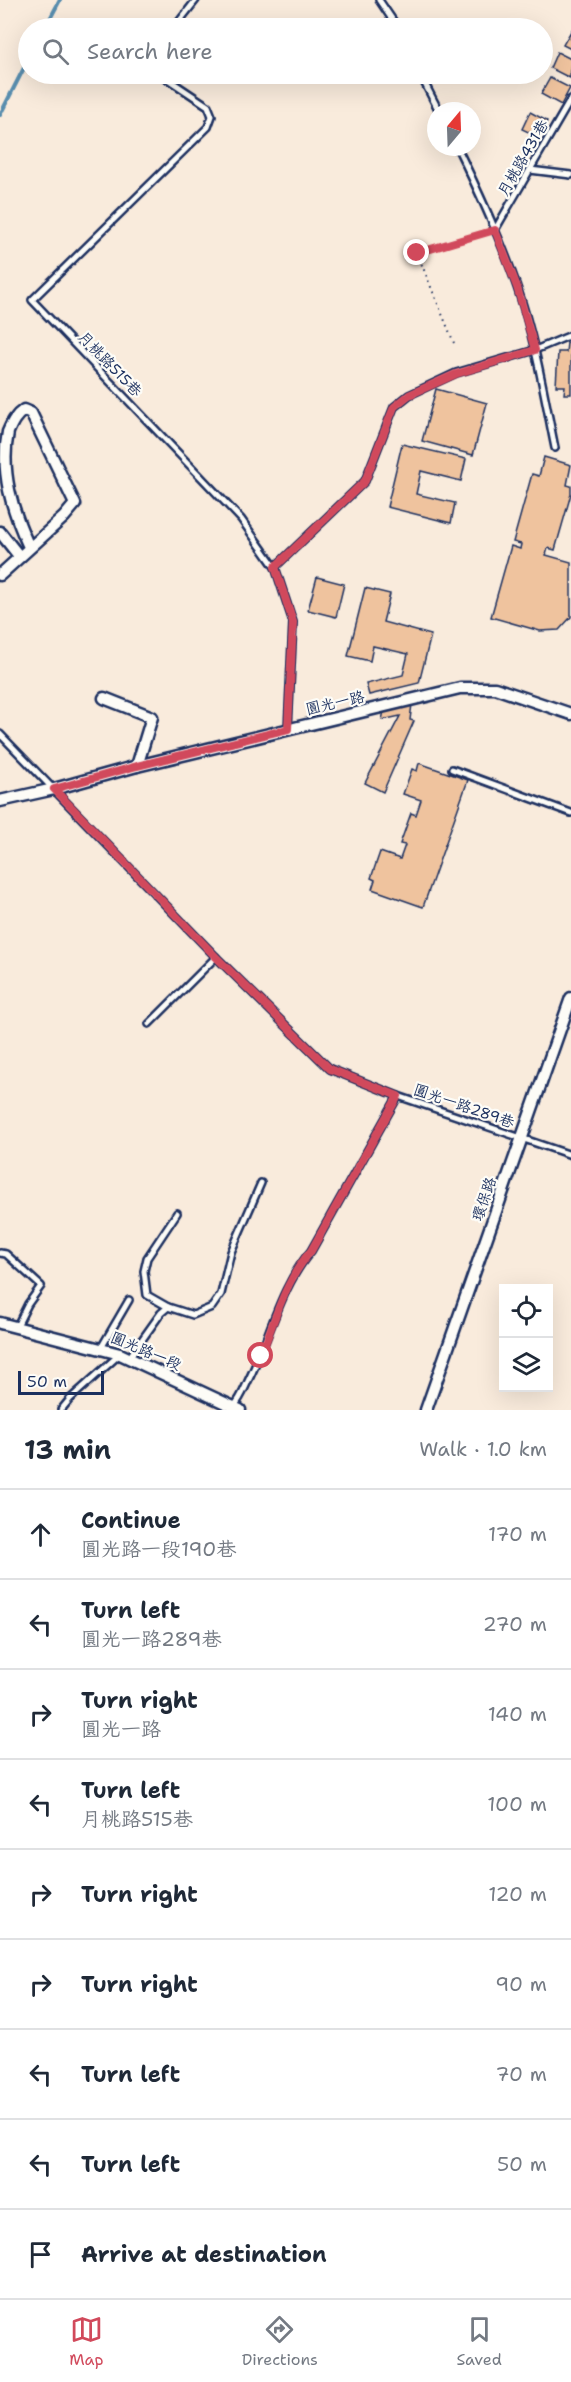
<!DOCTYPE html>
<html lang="en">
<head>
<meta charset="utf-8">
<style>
  :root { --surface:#fff; --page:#f6f6f7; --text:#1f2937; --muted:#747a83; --line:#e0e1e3; --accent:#d1495b }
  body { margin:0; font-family:"Shantell Sans","LXGW WenKai TC",sans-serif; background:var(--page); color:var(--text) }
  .controls { position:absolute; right:18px; bottom:18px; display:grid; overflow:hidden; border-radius:0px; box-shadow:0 6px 24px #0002 }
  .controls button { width:54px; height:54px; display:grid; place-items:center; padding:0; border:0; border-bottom:2px solid var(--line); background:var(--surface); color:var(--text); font:30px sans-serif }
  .compass { position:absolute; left:427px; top:102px; width:54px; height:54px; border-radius:50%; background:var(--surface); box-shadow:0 6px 24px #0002; rotate:19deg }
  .scale { position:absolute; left:18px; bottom:15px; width:86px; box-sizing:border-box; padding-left:6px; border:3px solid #1b2f5e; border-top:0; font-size:16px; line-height:21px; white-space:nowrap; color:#1b2f5e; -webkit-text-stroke:4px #fdfcf7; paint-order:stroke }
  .stop { position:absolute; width:18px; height:18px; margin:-14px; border:4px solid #d1495b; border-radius:50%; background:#fff }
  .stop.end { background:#d1495b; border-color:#fff; box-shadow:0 2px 6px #0008 }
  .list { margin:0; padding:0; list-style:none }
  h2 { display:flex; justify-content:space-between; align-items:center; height:78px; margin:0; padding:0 24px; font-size:26px }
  h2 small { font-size:20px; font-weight:400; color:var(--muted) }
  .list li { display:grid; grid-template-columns:39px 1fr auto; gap:18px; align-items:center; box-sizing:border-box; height:90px; padding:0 24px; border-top:2px solid var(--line) }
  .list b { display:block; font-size:22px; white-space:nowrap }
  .list p { margin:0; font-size:20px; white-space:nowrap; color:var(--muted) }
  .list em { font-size:20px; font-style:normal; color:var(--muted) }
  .icon { flex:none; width:33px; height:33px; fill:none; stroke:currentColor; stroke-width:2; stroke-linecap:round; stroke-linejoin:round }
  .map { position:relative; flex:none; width:571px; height:1410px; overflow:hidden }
  .search { position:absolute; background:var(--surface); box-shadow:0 6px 24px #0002; left:18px; right:18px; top:18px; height:66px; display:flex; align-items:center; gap:15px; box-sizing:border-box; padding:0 21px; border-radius:33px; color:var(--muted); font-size:22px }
  .sheet { height:888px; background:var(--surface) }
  nav { display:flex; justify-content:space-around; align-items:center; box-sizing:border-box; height:84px; border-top:2px solid var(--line); background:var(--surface); font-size:16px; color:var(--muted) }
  nav a { display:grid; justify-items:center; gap:3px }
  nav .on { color:var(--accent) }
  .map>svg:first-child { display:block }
</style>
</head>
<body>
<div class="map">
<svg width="571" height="1410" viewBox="0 0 571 1410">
  <rect width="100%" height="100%" fill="#f9ebdc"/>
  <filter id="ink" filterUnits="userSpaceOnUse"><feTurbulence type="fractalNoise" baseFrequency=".0167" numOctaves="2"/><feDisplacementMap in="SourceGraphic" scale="12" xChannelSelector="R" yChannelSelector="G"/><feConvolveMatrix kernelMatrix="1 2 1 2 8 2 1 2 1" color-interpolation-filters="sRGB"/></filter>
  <g filter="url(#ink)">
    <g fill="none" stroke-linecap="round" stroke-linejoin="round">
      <g stroke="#598dae" stroke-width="4">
        <path d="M45 28 60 0"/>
        <path d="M0 115 28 60"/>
      </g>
    </g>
    <g fill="#efc39e" stroke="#1b2f5e" stroke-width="1.5">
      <path d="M571 31V49L563 45Z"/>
      <path d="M557 52 571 59 570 78 550 68Z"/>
      <path d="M550 78 570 88 561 105 541 94Z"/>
      <path d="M530 112 547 121 539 137 522 129Z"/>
      <path d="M567 343H571V394H564L565 386H556L558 352H566Z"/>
      <path d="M436 389 487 403 473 455 422 441Z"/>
      <path d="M402 444 466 459 461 481 421 471 416 494 455 503 451 523 387 507Z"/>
      <path d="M544 457 571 465 567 485 571 486V494L555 550 548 548 546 555 571 562V617L559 630 540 631 491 617 511 546 520 549 521 544 513 542 532 474 539 476Z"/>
      <path d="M317 577 344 584 336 617 308 610Z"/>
      <path d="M365 588 390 594 383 622 431 635 419 683 369 695 366 684 403 675 408 654 373 646 370 661 348 656Z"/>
      <path d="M412 704 410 720 414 721 383 792 365 783 400 716 382 720 384 711Z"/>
      <path d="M419 763 468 780 423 907 372 889 375 880 371 878 380 852 400 859 405 845 400 844 411 813 416 815 421 800 403 794 412 769 417 771Z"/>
    </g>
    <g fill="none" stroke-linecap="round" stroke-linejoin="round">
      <defs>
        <g id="service">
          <path d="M379 0 398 28"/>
          <path d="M174 28 196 0"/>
          <path d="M160 74 208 106 212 116 208 127 32 300 241 519 275 567 293 622 288 729"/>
          <path d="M420 74 439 111"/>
          <path d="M457 147C479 192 501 239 517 287 535 339 544 394 555 448"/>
          <path d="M530 170 571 175"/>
          <path d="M495 230 571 99"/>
          <path d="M275 567 365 481 394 407 409 395 456 373 535 350 571 335"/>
          <path d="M0 734 216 957 330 1069 398 1096 571 1155"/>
          <path d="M452 769 571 813"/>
          <path d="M149 1024 216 957"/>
          <path d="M0 1253 6 1254 41 1286 28 1304 17 1326"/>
          <path d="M168 1307 147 1295 144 1271 147 1258 177 1213"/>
          <path d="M101 1348 129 1300"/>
          <path d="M129 1358 161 1313 168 1307 193 1315 212 1307 221 1294 231 1252 261 1183"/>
          <path d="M234 1406C241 1399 245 1387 250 1377 270 1336 281 1286 311 1251L398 1096"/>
          <path d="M61 1410 70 1399 120 1354"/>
        </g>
        <g id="minor">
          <path d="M0 532 19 556"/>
          <path d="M0 575 64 517 75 504 31 413 24 410C15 416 12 423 8 432 0 472 12 510 29 547"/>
          <path d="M104 698 152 717 137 766"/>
          <path d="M0 801 54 789 137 766 460 688H495L571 714"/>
          <path d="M0 1323 120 1354 240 1410"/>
          <path d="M426 1410 571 998"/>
        </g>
      </defs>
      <use href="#service" stroke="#1b2f5e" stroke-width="10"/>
      <use href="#minor" stroke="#1b2f5e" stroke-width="15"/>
      <path stroke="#1b2f5e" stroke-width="2" stroke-dasharray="1.5 4.5" stroke-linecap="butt" d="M454 343 417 253 486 232"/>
      <use href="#service" stroke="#fdfcf7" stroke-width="5"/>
      <use href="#minor" stroke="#fdfcf7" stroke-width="10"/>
    </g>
  </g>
  <g fill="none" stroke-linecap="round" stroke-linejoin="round" filter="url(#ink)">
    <path stroke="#d1495b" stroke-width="8" d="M261 1356C274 1321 286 1279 311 1251L398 1096 330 1069 216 957 54 789 137 766 288 729 293 622 275 567 365 481 394 407 409 395 456 374 535 350 517 287 495 230 417 253"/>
  </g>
  <g text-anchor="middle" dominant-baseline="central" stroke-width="4.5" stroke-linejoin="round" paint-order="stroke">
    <g font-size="15" fill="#1b2f5e" stroke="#fdfcf7">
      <text transform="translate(523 158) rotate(-60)">月桃路431巷</text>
      <text transform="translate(110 364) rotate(46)">月桃路515巷</text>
      <text transform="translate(335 703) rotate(-13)">圓光一路</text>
      <text transform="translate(464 1106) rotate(19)">圓光一路289巷</text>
      <text transform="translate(484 1199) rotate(-71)">環保路</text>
      <text transform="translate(146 1351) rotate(23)">圓光路一段</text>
    </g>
  </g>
</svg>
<div class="controls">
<button><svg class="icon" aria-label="locate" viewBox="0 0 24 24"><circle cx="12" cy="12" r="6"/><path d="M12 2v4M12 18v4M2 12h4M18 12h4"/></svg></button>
<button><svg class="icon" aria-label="layers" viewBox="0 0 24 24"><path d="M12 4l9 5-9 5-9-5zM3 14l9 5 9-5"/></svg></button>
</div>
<svg class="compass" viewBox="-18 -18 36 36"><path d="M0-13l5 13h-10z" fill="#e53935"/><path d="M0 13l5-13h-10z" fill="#747a83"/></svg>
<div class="scale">50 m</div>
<div class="stop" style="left:261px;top:1356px"></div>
<div class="stop end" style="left:417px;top:253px"></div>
<div class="search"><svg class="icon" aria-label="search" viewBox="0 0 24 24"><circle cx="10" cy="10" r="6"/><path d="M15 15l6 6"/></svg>Search here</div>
</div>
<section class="sheet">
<h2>13 min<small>Walk · 1.0 km</small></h2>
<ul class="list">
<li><svg class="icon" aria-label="ahead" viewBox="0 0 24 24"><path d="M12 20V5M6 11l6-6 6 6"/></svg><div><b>Continue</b><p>圓光路一段190巷</p></div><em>170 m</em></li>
<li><svg class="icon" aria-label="left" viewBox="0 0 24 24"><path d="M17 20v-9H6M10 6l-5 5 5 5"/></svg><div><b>Turn left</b><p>圓光一路289巷</p></div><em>270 m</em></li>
<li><svg class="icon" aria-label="right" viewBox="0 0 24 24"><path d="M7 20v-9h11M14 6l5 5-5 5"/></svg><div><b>Turn right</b><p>圓光一路</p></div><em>140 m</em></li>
<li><svg class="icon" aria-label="left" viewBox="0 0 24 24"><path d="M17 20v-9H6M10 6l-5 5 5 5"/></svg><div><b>Turn left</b><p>月桃路515巷</p></div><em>100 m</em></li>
<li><svg class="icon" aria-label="right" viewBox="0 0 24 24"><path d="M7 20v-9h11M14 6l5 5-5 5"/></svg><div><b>Turn right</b></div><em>120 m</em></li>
<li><svg class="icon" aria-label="right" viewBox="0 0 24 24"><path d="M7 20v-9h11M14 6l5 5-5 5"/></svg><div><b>Turn right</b></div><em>90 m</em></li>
<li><svg class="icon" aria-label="left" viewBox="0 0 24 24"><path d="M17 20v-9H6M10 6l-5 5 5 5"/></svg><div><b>Turn left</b></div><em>70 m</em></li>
<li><svg class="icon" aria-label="left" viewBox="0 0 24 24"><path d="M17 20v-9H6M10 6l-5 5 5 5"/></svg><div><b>Turn left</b></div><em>50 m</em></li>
<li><svg class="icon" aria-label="arrive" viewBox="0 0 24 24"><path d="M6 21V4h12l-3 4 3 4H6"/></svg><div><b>Arrive at destination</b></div></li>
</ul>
</section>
<nav>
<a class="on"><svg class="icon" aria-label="map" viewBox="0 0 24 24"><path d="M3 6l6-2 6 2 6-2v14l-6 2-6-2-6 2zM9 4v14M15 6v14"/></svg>Map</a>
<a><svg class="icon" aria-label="directions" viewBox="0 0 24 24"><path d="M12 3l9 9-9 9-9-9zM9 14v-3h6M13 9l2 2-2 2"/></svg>Directions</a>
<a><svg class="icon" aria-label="saved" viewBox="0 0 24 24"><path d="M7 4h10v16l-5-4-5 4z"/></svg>Saved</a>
</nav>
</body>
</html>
